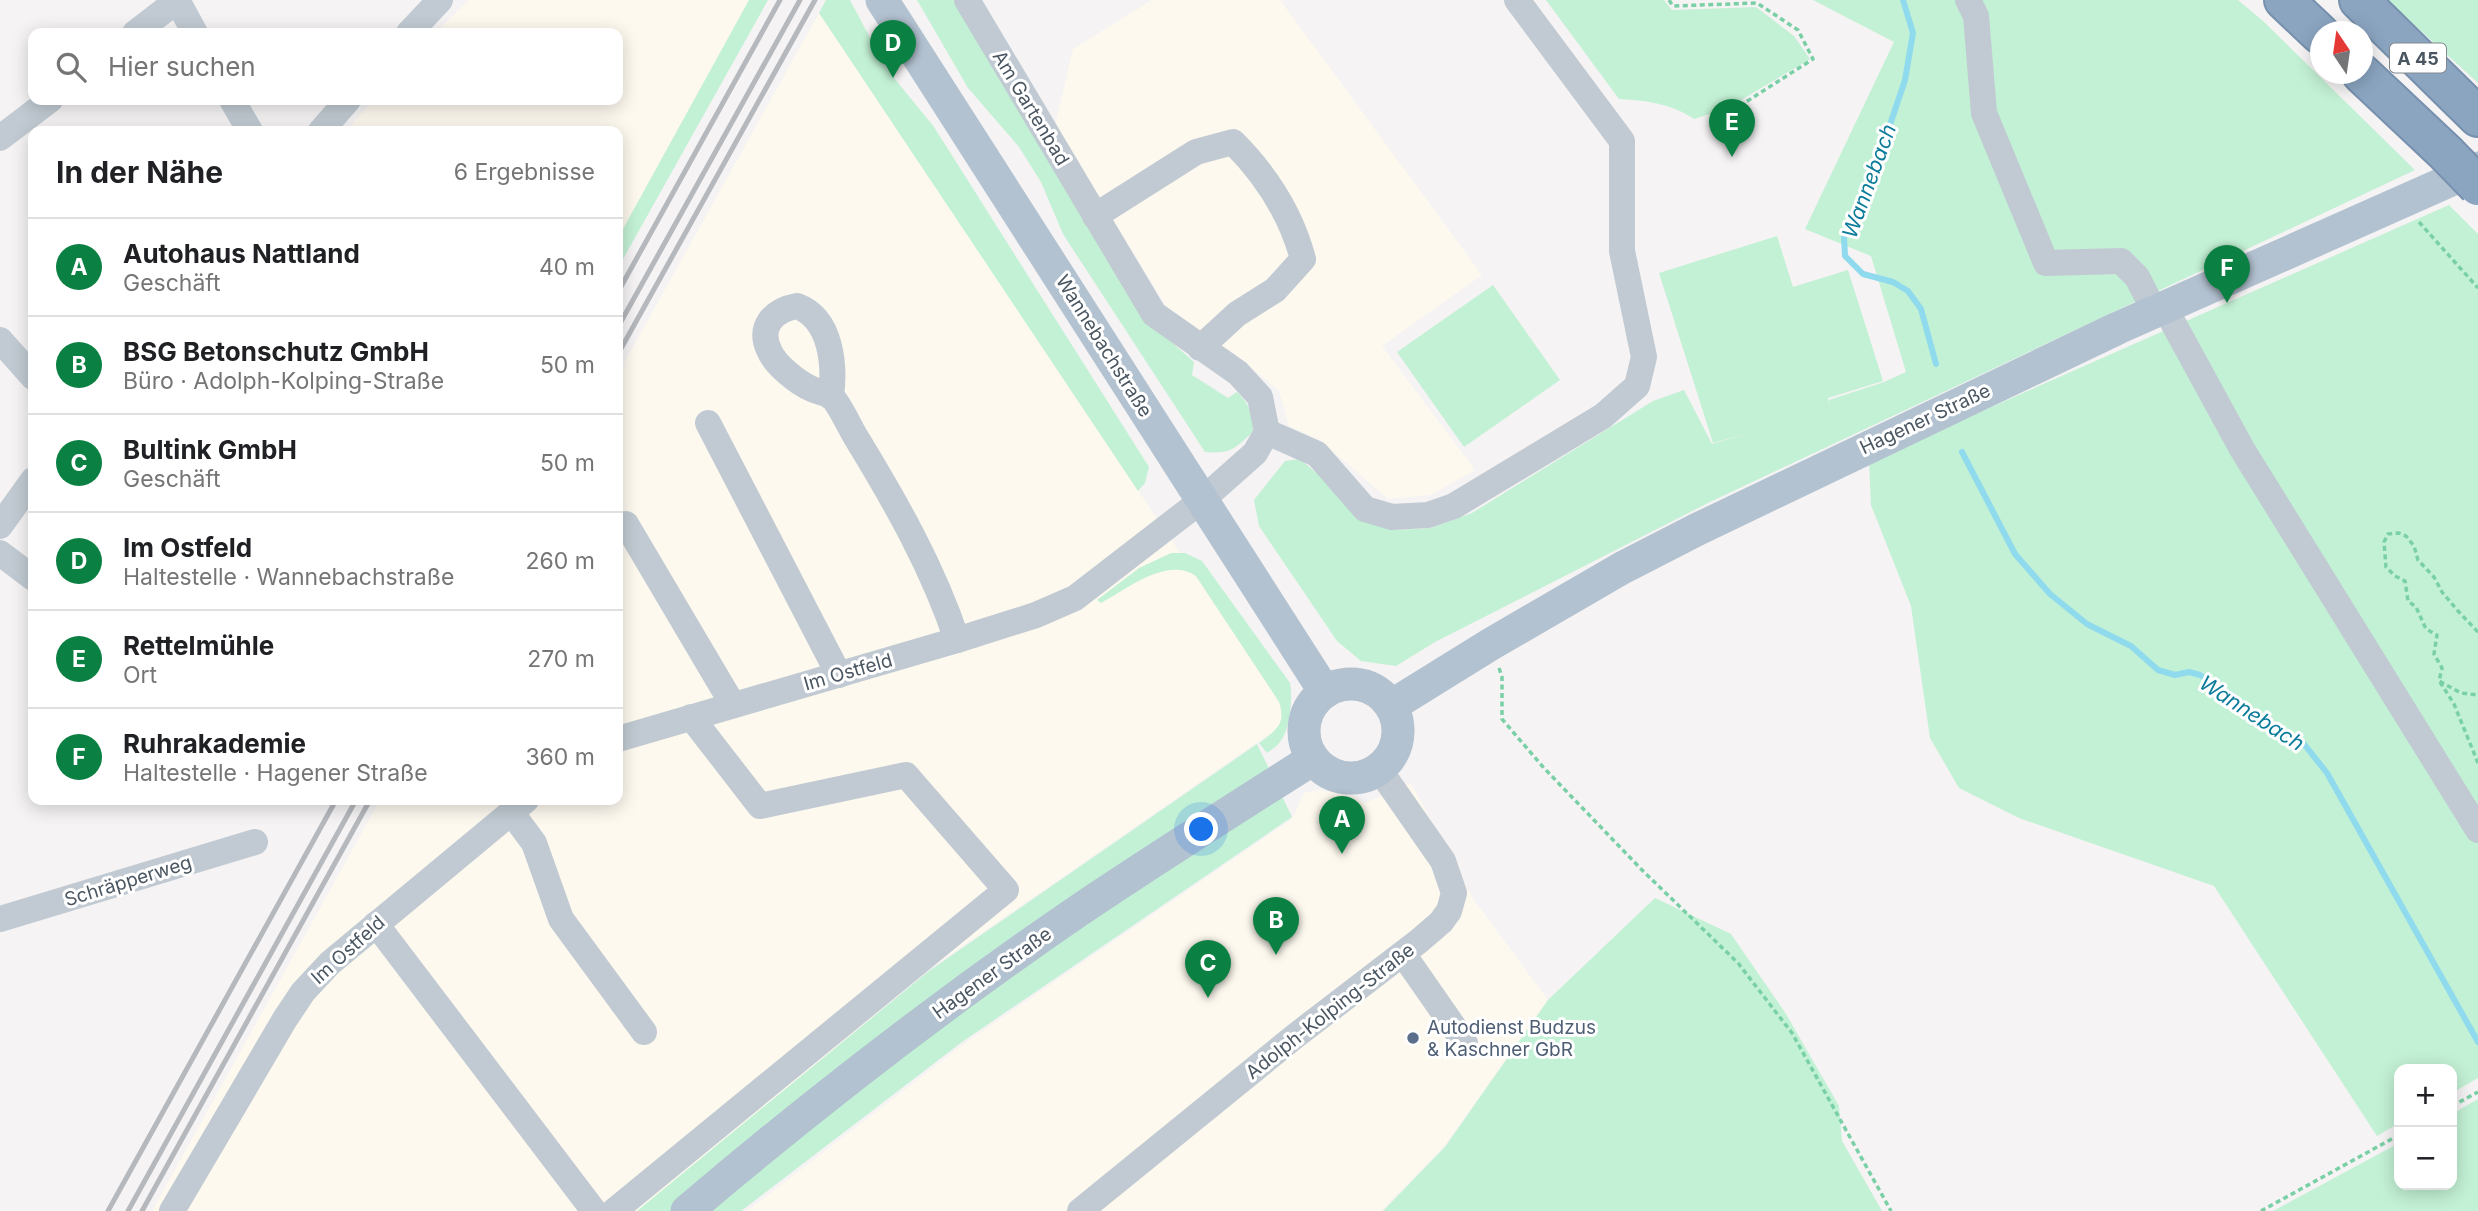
<!DOCTYPE html>
<html lang="de">
<head>
<meta charset="utf-8">
<style>
  :root { --surface:#fff; --page:#f2f2f2; --text:#202124; --muted:#757577; --line:#e0e0e0; --accent:#0b8043 }
  body { margin:0; font-family:Inter,sans-serif; background:var(--page); color:var(--text) }
  .controls { position:absolute; right:21px; bottom:21px; display:grid; overflow:hidden; border-radius:14px; box-shadow:0 4px 18px #0003 }
  .controls button { width:63px; height:63px; display:grid; place-items:center; padding:0; border:0; border-bottom:2px solid var(--line); background:var(--surface); color:var(--text); font:35px sans-serif }
  .compass { position:absolute; left:2310px; top:21px; width:63px; height:63px; border-radius:50%; background:var(--surface); box-shadow:0 4px 18px #0003; rotate:347deg }
  .you { position:absolute; left:1202px; top:830px; width:24px; height:24px; margin:-18px; border:5px solid #fff; border-radius:50%; background:#1a73e8; box-shadow:0 0 0 10px #1a73e833 }
  .badge { display:grid; place-items:center; width:46px; height:46px; border-radius:50%; background:var(--accent); color:#fff; font-size:23px; font-weight:700 }
  .pin { position:absolute; translate:-50% -58px; filter:drop-shadow(0 2px 4px #0008) }
  .pin::after { content:''; position:absolute; top:37px; width:24px; height:21px; background:inherit; clip-path:polygon(0 0,100% 0,50% 100%) }
  .list { margin:0; padding:0; list-style:none }
  h2 { display:flex; justify-content:space-between; align-items:center; height:91px; margin:0; padding:0 28px; font-size:30px }
  h2 small { font-size:23px; font-weight:400; color:var(--muted) }
  .list li { display:grid; grid-template-columns:46px 1fr auto; gap:21px; align-items:center; box-sizing:border-box; height:98px; padding:0 28px; border-top:2px solid var(--line) }
  .list b { display:block; font-size:26px; white-space:nowrap }
  .list p { margin:0; font-size:23px; white-space:nowrap; color:var(--muted) }
  .list em { font-size:23px; font-style:normal; color:var(--muted) }
  .icon { flex:none; width:38px; height:38px; fill:none; stroke:currentColor; stroke-width:2; stroke-linecap:round; stroke-linejoin:round }
  .map { position:relative; flex:none; width:2478px; height:1211px; overflow:hidden }
  .search { position:absolute; background:var(--surface); box-shadow:0 4px 18px #0003; left:28px; top:28px; width:595px; height:77px; display:flex; align-items:center; gap:18px; box-sizing:border-box; padding:0 24px; border-radius:14px; color:var(--muted); font-size:26px }
  .panel { position:absolute; background:var(--surface); box-shadow:0 4px 18px #0003; left:28px; top:126px; width:595px; height:679px; border-radius:14px }
  .map>svg:first-child { display:block }
</style>
</head>
<body>
<div class="map">
<svg width="2478" height="1211" viewBox="0 0 2478 1211">
  <rect width="100%" height="100%" fill="#f5f3f3"/>
  <g fill="#fdf9ef">
    <path d="M469 0H749L618 238V131H346L373 100H618V33H435Z"/>
    <path d="M1152 0H1280L1482 275 1382 346 1475 470 1431 495 1388 499 1320 440 1289 426 1279 391 1235 354 1170 312 1055 126 1073 49Z"/>
    <path d="M819 13 1279 701 1282 720 1278 728 928 970 640 1211H152L380 800H618V374Z"/>
    <path d="M1411 783 1473 899 1548 1000 1444 1146 1381 1211H747L964 1044 1292 819 1304 793 1319 790 1354 796 1365 803Z"/>
  </g>
  <g fill="#c3f1d5">
    <path d="M749 0H768L618 268V238Z"/>
    <path d="M826 0H850L886 68 934 127 1149 467 1145 483 1138 491 819 13Z"/>
    <path d="M917 0H954L1150 323 1194 362 1192 375 1228 398 1237 392C1249 403 1254 416 1253 432 1234 449 1231 454 1205 452L1063 234 1041 182 1019 147 968 88Z"/>
    <path d="M1546 0H1664L1672 10 1756 7 1794 36 1810 59 1726 109 1694 119C1673 104 1644 100 1619 99Z"/>
    <path d="M1813 0H2238L2263 21 2415 170 1710 502 1435 642 1396 666 1361 661 1337 641 1259 526 1254 500 1285 461 1300 459 1375 523 1396 530 1431 528 1472 513 1653 401 1684 390 1712 444 1752 432 1713 443 1659 273 1777 236 1793 287 1848 270 1883 381 1828 398 1830 407 1829 400 1884 382 1906 372 1871 256 1805 229 1894 42Z"/>
    <path d="M2387 0H2478V83Z"/>
    <path d="M2449 205 2478 234V1078L2452 1093V1069H2399V1123L2377 1136 2214 886 2019 818 1959 788 1930 738 1911 606 1871 505 1869 461Z"/>
    <path d="M1493 285 1560 380 1464 447 1397 352Z"/>
    <path d="M1171 553H1185L1202 561 1290 683C1293 698 1290 730 1280 742 1276 747 1271 750 1267 753L1259 743C1275 731 1287 724 1279 702L1196 576C1167 556 1127 589 1101 603L1097 600 1139 568Z"/>
    <path d="M1257 744 1292 817 962 1042 741 1211H637L929 971Z"/>
    <path d="M1655 898 1731 934 1786 1014 1839 1106 1842 1141 1882 1211H1383L1445 1147 1548 1000Z"/>
    <path d="M2478 1099V1211H2273L2399 1143V1185H2452V1114Z"/>
  </g>
  <g fill="none" stroke-linecap="round" stroke-linejoin="round">
    <g stroke="#90daee" stroke-width="6">
      <path d="M1903 0 1913 33 1905 80 1861 211 1844 237 1845 256 1863 274 1893 282 1908 291 1921 309 1936 364"/>
      <path d="M1962 452 2015 554 2050 594 2087 624 2131 646 2158 670 2175 675 2189 672 2200 675 2232 695 2279 732 2300 739 2327 773 2478 1042"/>
    </g>
    <defs>
      <g id="highway">
        <path d="M2284 0 2320 34"/>
        <path d="M2359 0 2478 117"/>
        <path d="M2362 74 2446 153"/>
      </g>
    </defs>
    <use href="#highway" stroke="#7690ad" stroke-width="42"/>
    <g stroke="#7ad0a6" stroke-width="3.5" stroke-dasharray="5 3.5" stroke-linecap="butt">
      <path d="M1669 0 1673 6 1757 3 1798 30 1813 59 1713 123"/>
      <path d="M1715 123 1738 128"/>
      <path d="M2419 222 2478 288"/>
      <path d="M2478 632 2457 610 2442 592 2434 577 2418 560 2414 546 2406 536 2399 533 2388 534 2384 542 2386 567 2395 576 2405 581 2408 601 2416 607 2426 629 2437 635 2434 654 2442 668 2439 681 2461 693 2478 695"/>
      <path d="M1499 668 1502 677V719L1543 767 1643 871 1738 963 1792 1033 1891 1211"/>
      <path d="M2440 682 2454 704 2478 763"/>
      <path d="M2452 1106 2478 1092"/>
      <path d="M2261 1211 2399 1135"/>
    </g>
    <g stroke="#c1cad2" stroke-width="26">
      <path d="M177 0 195 33"/>
      <path d="M1968 0 1976 16 1984 113 2046 263 2121 261 2137 277 2155 312"/>
      <path d="M135 33 178 0"/>
      <path d="M409 33 440 0"/>
      <path d="M232 100 250 131"/>
      <path d="M321 131 348 100"/>
      <path d="M0 138 50 100"/>
      <path d="M1095 216 1196 152 1233 142C1266 175 1291 214 1303 259L1275 290 1237 314 1200 348"/>
      <path d="M2165 308 2242 449 2478 830"/>
      <path d="M0 340 33 377"/>
      <path d="M708 423 839 675"/>
      <path d="M1267 432 1317 454 1365 509 1392 517 1428 515 1454 506 1603 416 1637 386 1644 357 1622 251V141L1517 0"/>
      <path d="M626 524 733 705"/>
      <path d="M0 526 33 480"/>
      <path d="M0 553 33 578"/>
      <path d="M957 640 1036 615 1075 598 1202 500 1255 453 1267 432 1260 397 1238 373 1154 314 967 0"/>
      <path d="M618 739 957 640C933 568 896 503 857 439 850 428 840 405 832 397 827 393 818 392 812 389 798 383 775 365 769 350 758 326 774 310 797 306 832 319 835 366 831 397"/>
      <path d="M511 812 534 843 561 919 644 1032"/>
      <path d="M0 919 255 842"/>
      <path d="M376 924 594 1211"/>
      <path d="M1403 954 1465 1043"/>
      <path d="M172 1211 285 1019 303 992 330 963 526 800"/>
      <path d="M614 1211 1006 890 906 775 760 806 691 717"/>
      <path d="M1080 1211 1294 1037 1419 941 1441 922 1449 911 1454 893 1443 861 1379 769"/>
    </g>
    <g stroke="#b3c2d1" stroke-width="33">
      <path d="M882 0 1325 692"/>
      <circle cx="1351" cy="731" r="47"/>
      <path d="M1391 706 1491 644 1622 568 1698 529 2118 328 2478 168"/>
      <path d="M687 1211C812 1105 942 1004 1078 911 1155 859 1234 809 1313 759"/>
    </g>
    <use href="#highway" stroke="#8ba5c1" stroke-width="38"/>
    <g stroke="#b5b8bd" stroke-width="5">
      <path d="M618 292 780 0"/>
      <path d="M618 327 800 0"/>
      <path d="M618 354 815 0"/>
      <path d="M108 1211 336 800"/>
      <path d="M128 1211 356 800"/>
      <path d="M142 1211 370 800"/>
    </g>
    <defs>
      <path id="highway-bridge" d="M2446 153 2478 186"/>
    </defs>
    <use href="#highway-bridge" stroke="#7690ad" stroke-width="42" stroke-linecap="butt"/>
    <use href="#highway-bridge" stroke="#8ba5c1" stroke-width="38"/>
  </g>
  <circle fill="#5c6f8a" stroke="#fff" stroke-width="2.5" cx="1413" cy="1038" r="7"/>
  <g text-anchor="middle" dominant-baseline="central" stroke-width="6" stroke-linejoin="round" paint-order="stroke">
    <rect fill="#fff" stroke="#808990" stroke-width="2" x="2390" y="43.5" width="56" height="29" rx="5"/>
    <g font-size="18" font-weight="bold" fill="#4a5661">
      <text x="2418" y="58">A 45</text>
    </g>
    <g font-size="19" fill="#4a5661" stroke="#fff">
      <text transform="translate(1031 108) rotate(59)">Am Gartenbad</text>
      <text transform="translate(1104 346) rotate(58)">Wannebachstraße</text>
      <text transform="translate(1925 419) rotate(-25)">Hagener Straße</text>
      <text transform="translate(848 672) rotate(-16)">Im Ostfeld</text>
      <text transform="translate(128 881) rotate(-17)">Schräpperweg</text>
      <text transform="translate(348 950) rotate(-42)">Im Ostfeld</text>
      <text transform="translate(992 973) rotate(-36)">Hagener Straße</text>
      <text transform="translate(1330 1011) rotate(-38)">Adolph-Kolping-Straße</text>
    </g>
    <g font-size="19" fill="#4e5e75" stroke="#fff" text-anchor="start">
      <text x="1427" y="1027">Autodienst Budzus<tspan x="1427" dy="22">&amp; Kaschner GbR</tspan></text>
    </g>
    <g font-size="21" font-style="italic" fill="#0c7c9b" stroke="#fff">
      <text transform="translate(1869 181) rotate(-70)">Wannebach</text>
      <text transform="translate(2252 713) rotate(33)">Wannebach</text>
    </g>
  </g>
</svg>
<div class="controls">
<button>+</button>
<button>−</button>
</div>
<svg class="compass" viewBox="-18 -18 36 36"><path d="M0-13l5 13h-10z" fill="#e53935"/><path d="M0 13l5-13h-10z" fill="#757577"/></svg>
<div class="you"></div>
<div class="pin badge" style="left:1342px;top:854px">A</div>
<div class="pin badge" style="left:1276px;top:955px">B</div>
<div class="pin badge" style="left:1208px;top:998px">C</div>
<div class="pin badge" style="left:893px;top:78px">D</div>
<div class="pin badge" style="left:1732px;top:157px">E</div>
<div class="pin badge" style="left:2227px;top:303px">F</div>
<div class="search"><svg class="icon" aria-label="search" viewBox="0 0 24 24"><circle cx="10" cy="10" r="6"/><path d="M15 15l6 6"/></svg>Hier suchen</div>
<section class="panel">
<h2>In der Nähe<small>6 Ergebnisse</small></h2>
<ul class="list">
<li><span class="badge">A</span><div><b>Autohaus Nattland</b><p>Geschäft</p></div><em>40 m</em></li>
<li><span class="badge">B</span><div><b>BSG Betonschutz GmbH</b><p>Büro · Adolph-Kolping-Straße</p></div><em>50 m</em></li>
<li><span class="badge">C</span><div><b>Bultink GmbH</b><p>Geschäft</p></div><em>50 m</em></li>
<li><span class="badge">D</span><div><b>Im Ostfeld</b><p>Haltestelle · Wannebachstraße</p></div><em>260 m</em></li>
<li><span class="badge">E</span><div><b>Rettelmühle</b><p>Ort</p></div><em>270 m</em></li>
<li><span class="badge">F</span><div><b>Ruhrakademie</b><p>Haltestelle · Hagener Straße</p></div><em>360 m</em></li>
</ul>
</section>
</div>
</body>
</html>
